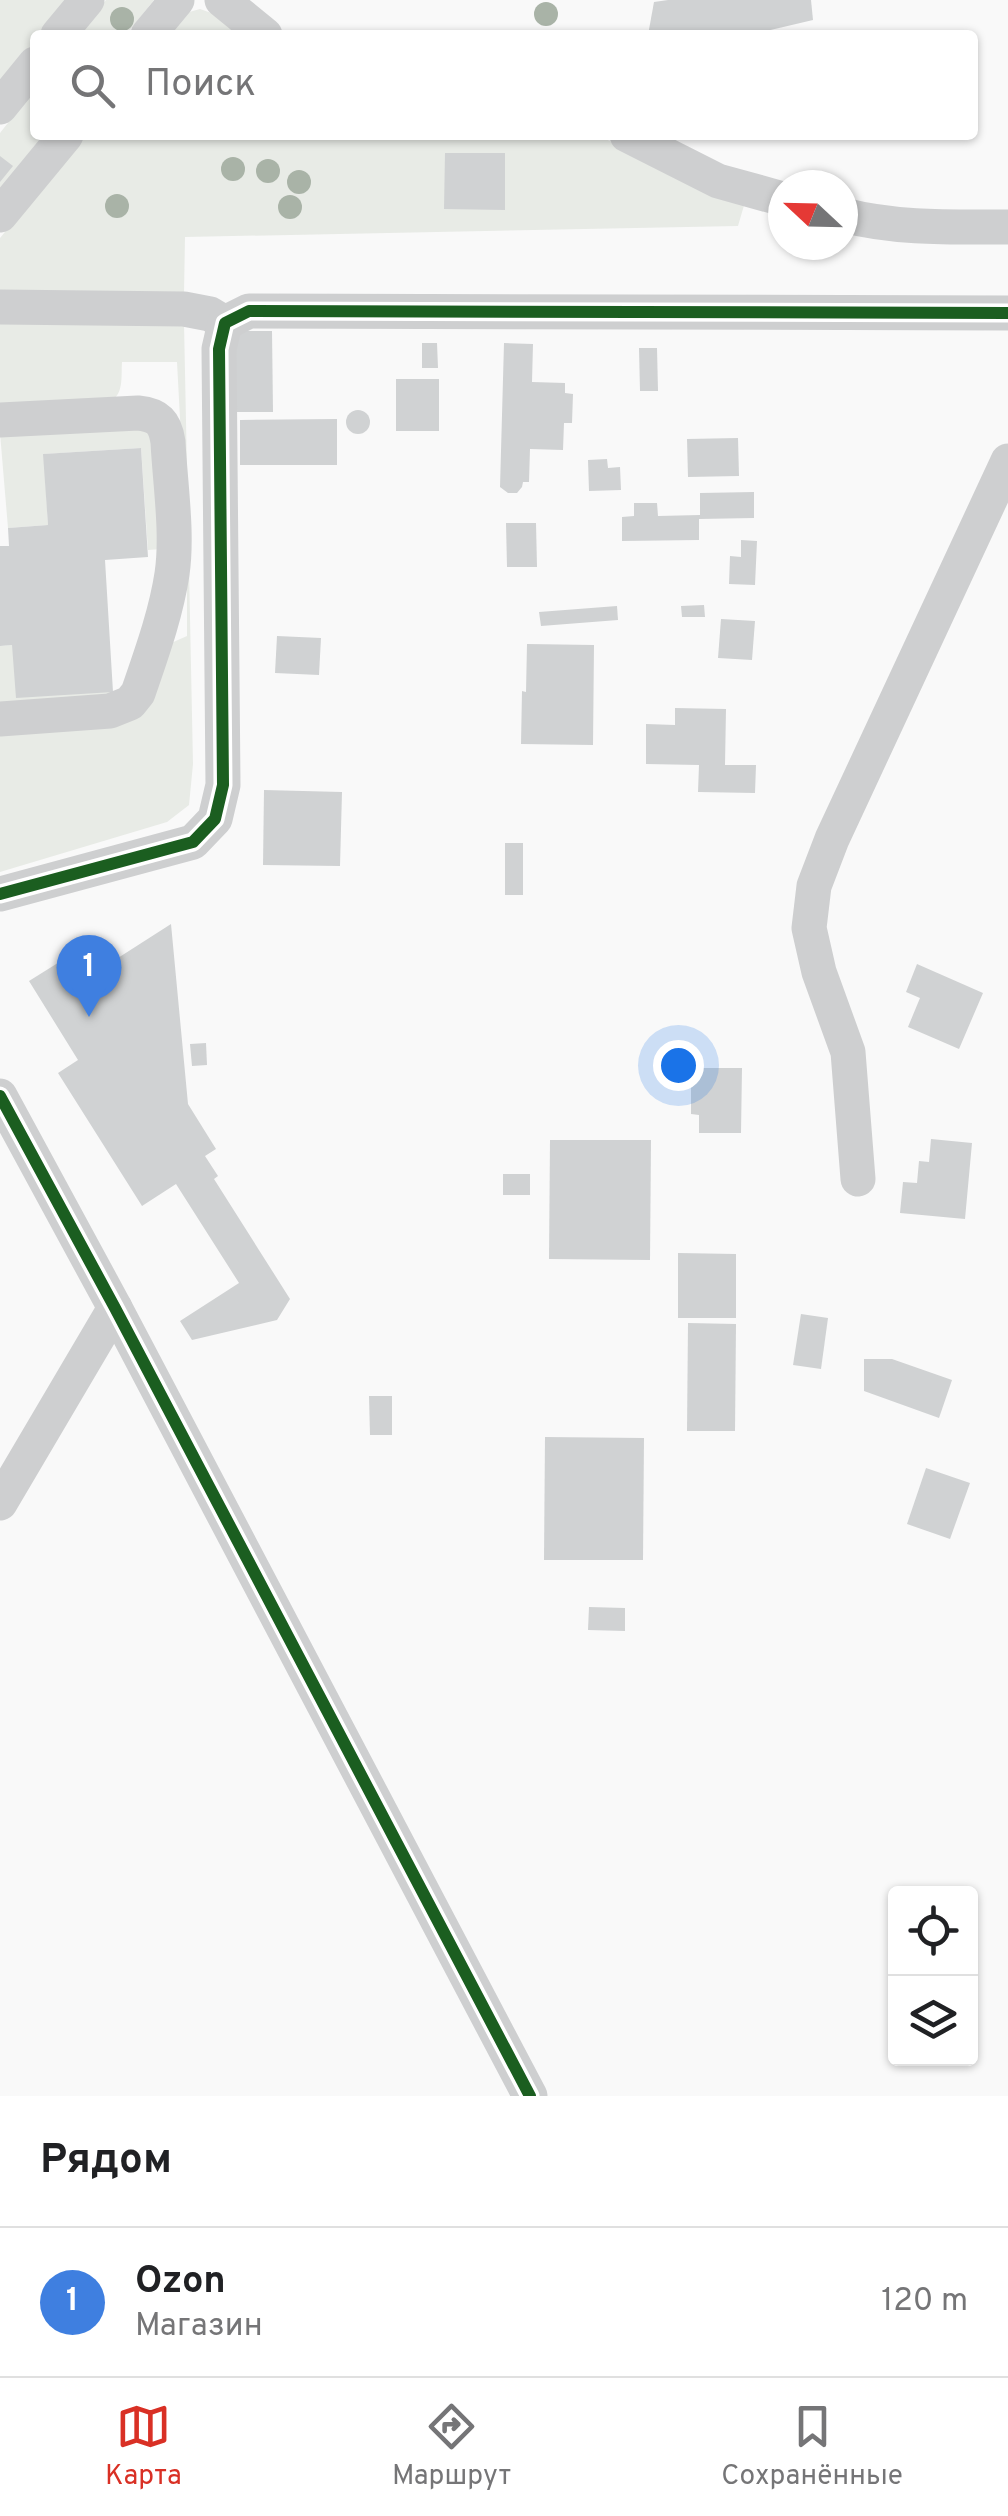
<!DOCTYPE html>
<html lang="ru">
<head>
<meta charset="utf-8">
<style>
  :root { --surface:#fff; --page:#f2f2f2; --text:#202124; --muted:#757577; --line:#e0e0e0; --accent:#d93025 }
  body { margin:0; font-family:Overpass,sans-serif; background:var(--page); color:var(--text) }
  .controls { position:absolute; right:30px; bottom:30px; display:grid; overflow:hidden; border-radius:10px; box-shadow:0 2px 8px #0004 }
  .controls button { width:90px; height:90px; display:grid; place-items:center; padding:0; border:0; border-bottom:2px solid var(--line); background:var(--surface); color:var(--text); font:50px sans-serif }
  .compass { position:absolute; left:768px; top:170px; width:90px; height:90px; border-radius:50%; background:var(--surface); box-shadow:0 2px 8px #0004; rotate:292deg }
  .you { position:absolute; left:678px; top:1065px; width:35px; height:35px; margin:-25px; border:8px solid #fff; border-radius:50%; background:#1a73e8; box-shadow:0 0 0 15px #1a73e833 }
  .badge { display:grid; place-items:center; width:65px; height:65px; border-radius:50%; background:var(--accent); color:#fff; font-size:32px; font-weight:700 }
  .pin { position:absolute; translate:-50% -82px; filter:drop-shadow(0 2px 5px #0008) }
  .pin::after { content:''; position:absolute; top:52px; width:35px; height:30px; background:inherit; clip-path:polygon(0 0,100% 0,50% 100%) }
  .list { margin:0; padding:0; list-style:none }
  h2 { display:flex; justify-content:space-between; align-items:center; height:130px; margin:0; padding:0 40px; font-size:42px }
  h2 small { font-size:32px; font-weight:400; color:var(--muted) }
  .list li { display:grid; grid-template-columns:65px 1fr auto; gap:30px; align-items:center; box-sizing:border-box; height:150px; padding:0 40px; border-top:2px solid var(--line) }
  .list b { display:block; font-size:38px; white-space:nowrap }
  .list p { margin:0; font-size:32px; white-space:nowrap; color:var(--muted) }
  .list em { font-size:32px; font-style:normal; color:var(--muted) }
  .icon { flex:none; width:55px; height:55px; fill:none; stroke:currentColor; stroke-width:2; stroke-linecap:round; stroke-linejoin:round }
  .map { position:relative; flex:none; width:1008px; height:2096px; overflow:hidden }
  .search { position:absolute; background:var(--surface); box-shadow:0 2px 8px #0004; left:30px; right:30px; top:30px; height:110px; display:flex; align-items:center; gap:25px; box-sizing:border-box; padding:0 35px; border-radius:10px; color:var(--muted); font-size:38px }
  .sheet { height:280px; background:var(--surface) }
  nav { display:flex; justify-content:space-around; align-items:center; box-sizing:border-box; height:140px; border-top:2px solid var(--line); background:var(--surface); font-size:28px; color:var(--muted) }
  nav a { display:grid; justify-items:center; gap:5px }
  nav .on { color:var(--accent) }
  .map>svg:first-child { display:block }
</style>
</head>
<body>
<div class="map">
<svg width="1008" height="2096" viewBox="0 0 1008 2096">
  <rect width="100%" height="100%" fill="#f9f9f9"/>
  <g fill="#e8ebe6">
    <path d="M0 0H72L43 35H35V45L0 88Z"/>
    <path d="M106 0H154L126 35H78Z"/>
    <path d="M200 9 220 16 245 35H166L186 13Z"/>
    <path d="M35 89V135H46L0 192V133Z"/>
    <path d="M84 135H598L695 185 745 202 738 226 185 237 184 294 0 291V238Z"/>
    <path d="M0 322 184 323 193 764 189 805 167 822 0 872V732L112 725 169 644 187 636V549L177 362H122C121 375 124 393 112 400L0 407Z"/>
    <path d="M153 429 161 549 148 550 141 448 44 454 48 525 8 528 0 433Z"/>
    <path d="M12 645 113 692V694L0 707V646Z"/>
  </g>
  <g fill="#d0d2d3">
    <path d="M668 0H811L813 20 749 35H648L654 2Z"/>
    <path d="M445 153H505V210L444 209Z"/>
    <path d="M0 156 13 166 0 182Z"/>
    <path d="M233 331H272L273 412H233Z"/>
    <path d="M422 343H437L438 368H422Z"/>
    <path d="M504 343 533 344 532 382 565 383V393L573 394 572 423H564L563 450 530 449 529 482H523L522 487 517 493H508L500 487Z"/>
    <path d="M639 348H657L658 391H640Z"/>
    <rect x="396" y="379" width="43" height="52"/>
    <circle cx="358" cy="422" r="12"/>
    <path d="M337 419V465H240V420Z"/>
    <path d="M738 438 739 476 688 477 687 439Z"/>
    <path d="M141 448 148 557 105 560 113 692 16 698 12 645 0 646V546H9L8 528 48 525 43 454Z"/>
    <path d="M607 459 608 468 620 467 621 490 589 491 588 460Z"/>
    <path d="M754 492V518L699 519V540L622 541V517L634 516V503H657L658 516 700 515V493Z"/>
    <path d="M506 523H536L537 567H507Z"/>
    <path d="M741 540 757 541 755 585 729 584 730 556 741 557Z"/>
    <path d="M704 605 705 617H682L681 606Z"/>
    <path d="M617 606 618 620 541 626 539 612Z"/>
    <path d="M721 619 755 621 752 660 718 658Z"/>
    <path d="M277 636 321 638 319 675 275 673Z"/>
    <path d="M527 644 594 645 593 745 521 744 522 691 526 692Z"/>
    <path d="M675 708 726 709 725 765H756L755 793 698 792 699 765 646 764V724L675 725Z"/>
    <path d="M264 790 342 792 340 866 263 865Z"/>
    <rect x="505" y="843" width="18" height="52"/>
    <path d="M171 924 188 1104 216 1149 205 1156 218 1176 214 1179 290 1299 277 1320 192 1340 180 1321 239 1283 176 1184 142 1206 58 1073 78 1060 29 981 93 941 107 965Z"/>
    <path d="M917 964 983 993 959 1049 908 1027 920 998 906 992Z"/>
    <path d="M206 1043 207 1065 192 1066 190 1044Z"/>
    <path d="M665 1068H742L741 1133H699V1115L691 1114V1085H664Z"/>
    <path d="M931 1139 972 1143 965 1219 900 1213 903 1182 917 1183 919 1161 929 1162Z"/>
    <path d="M550 1140H651L650 1260 549 1259Z"/>
    <rect x="503" y="1174" width="27" height="21"/>
    <path d="M678 1253 736 1254V1318H678Z"/>
    <path d="M801 1314 828 1318 821 1369 793 1365Z"/>
    <path d="M688 1323 736 1324 735 1431H687Z"/>
    <path d="M864 1359H892L952 1380 939 1418 864 1391Z"/>
    <path d="M369 1396H392V1435H370Z"/>
    <path d="M545 1437 644 1438 643 1560H544Z"/>
    <path d="M926 1468 970 1483 950 1539 907 1524Z"/>
    <path d="M589 1607 625 1608V1631L588 1630Z"/>
  </g>
  <g fill="none" stroke-linecap="round" stroke-linejoin="round">
    <g stroke="#cecfd0" stroke-width="35">
      <path d="M222 0 265 35"/>
      <path d="M58 35 87 0"/>
      <path d="M148 35 177 0"/>
      <path d="M0 107 35 64"/>
      <path d="M627 135 718 181 783 199"/>
      <path d="M0 215 66 135"/>
      <path d="M843 215C897 229 952 227 1008 227"/>
      <path d="M0 307 184 309 210 314 225 323"/>
      <path d="M0 420 138 413C158 415 165 422 168 442 170 483 178 533 172 574 166 614 151 655 138 693L130 703 110 711 0 719"/>
      <path d="M0 894 193 842 215 819 223 785 219 349 225 323 249 311 1008 313"/>
      <path d="M0 1096 115 1308 530 2096"/>
      <path d="M858 1179 848 1052 819 972 809 928 814 886 832 839 1008 461"/>
      <path d="M0 1503 115 1308"/>
    </g>
    <defs>
      <g id="cycleway">
        <path d="M0 894 193 842 215 819 223 785 219 349 225 323 249 311 1008 313"/>
        <path d="M0 1096 115 1308 530 2096"/>
      </g>
    </defs>
    <use href="#cycleway" stroke="#fff" stroke-width="19"/>
    <use href="#cycleway" stroke="#1b5e20" stroke-width="12"/>
  </g>
  <g fill="#a9b3a7">
    <circle cx="546" cy="14" r="12"/>
    <circle cx="122" cy="19" r="12"/>
    <circle cx="233" cy="169" r="12"/>
    <circle cx="268" cy="171" r="12"/>
    <circle cx="299" cy="182" r="12"/>
    <circle cx="117" cy="206" r="12"/>
    <circle cx="290" cy="207" r="12"/>
  </g>
</svg>
<div class="controls">
<button><svg class="icon" aria-label="locate" viewBox="0 0 24 24"><circle cx="12" cy="12" r="6"/><path d="M12 2v4M12 18v4M2 12h4M18 12h4"/></svg></button>
<button><svg class="icon" aria-label="layers" viewBox="0 0 24 24"><path d="M12 4l9 5-9 5-9-5zM3 14l9 5 9-5"/></svg></button>
</div>
<svg class="compass" viewBox="-18 -18 36 36"><path d="M0-13l5 13h-10z" fill="#e53935"/><path d="M0 13l5-13h-10z" fill="#757577"/></svg>
<div class="you"></div>
<div class="pin badge" style="left:89px;top:1017px;background:#3f7fe0">1</div>
<div class="search"><svg class="icon" aria-label="search" viewBox="0 0 24 24"><circle cx="10" cy="10" r="6"/><path d="M15 15l6 6"/></svg>Поиск</div>
</div>
<section class="sheet">
<h2>Рядом<small></small></h2>
<ul class="list">
<li><span class="badge" style="background:#3f7fe0">1</span><div><b>Ozon</b><p>Магазин</p></div><em>120 m</em></li>
</ul>
</section>
<nav>
<a class="on"><svg class="icon" aria-label="map" viewBox="0 0 24 24"><path d="M3 6l6-2 6 2 6-2v14l-6 2-6-2-6 2zM9 4v14M15 6v14"/></svg>Карта</a>
<a><svg class="icon" aria-label="directions" viewBox="0 0 24 24"><path d="M12 3l9 9-9 9-9-9zM9 14v-3h6M13 9l2 2-2 2"/></svg>Маршрут</a>
<a><svg class="icon" aria-label="saved" viewBox="0 0 24 24"><path d="M7 4h10v16l-5-4-5 4z"/></svg>Сохранённые</a>
</nav>
</body>
</html>
